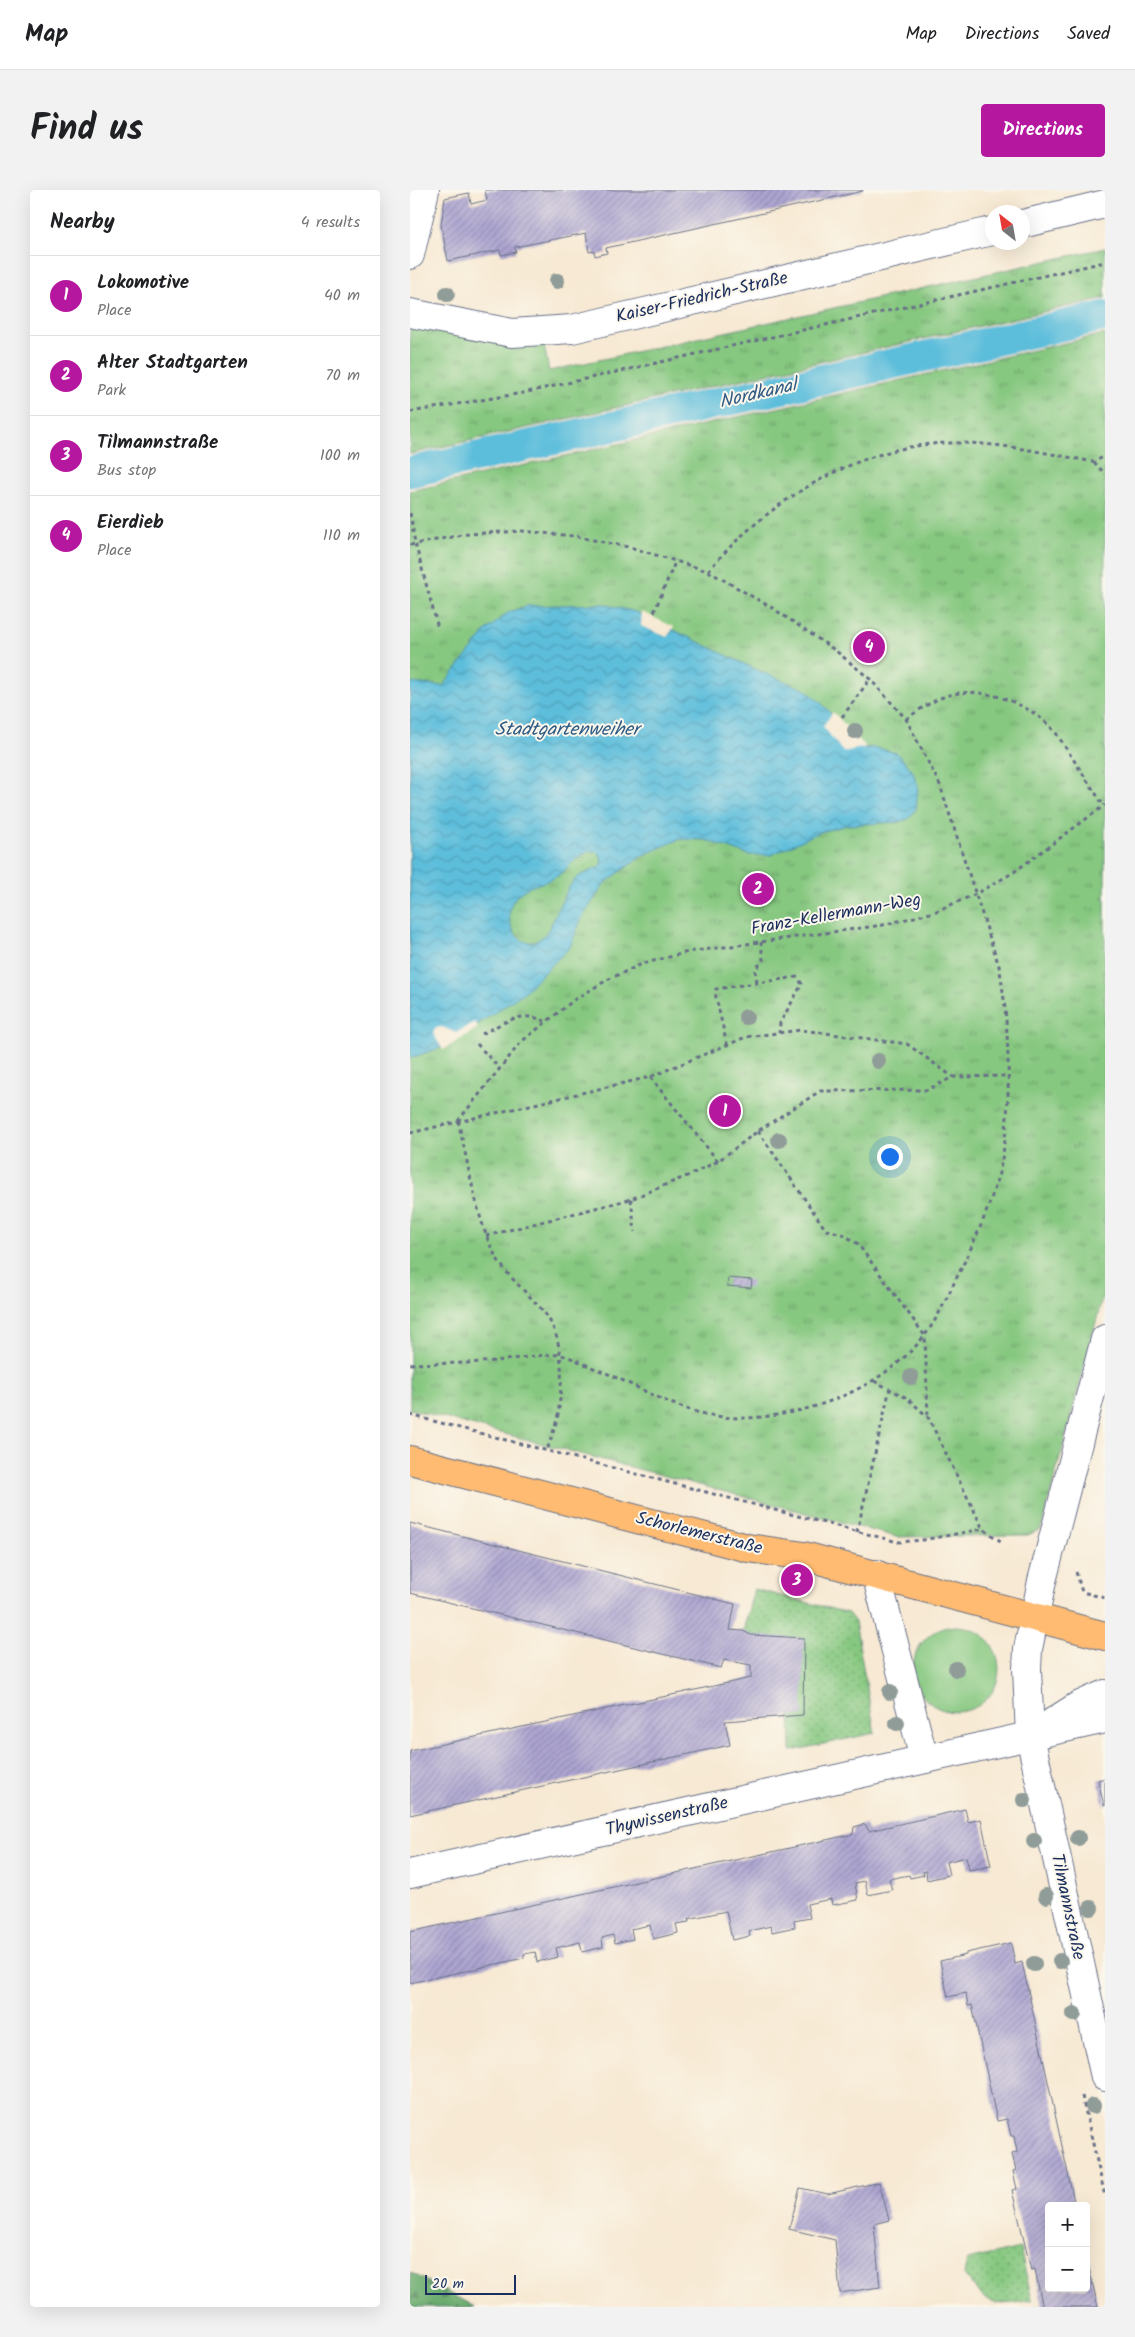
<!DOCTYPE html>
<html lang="en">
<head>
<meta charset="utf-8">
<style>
  :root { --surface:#fff; --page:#f2f2f2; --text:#202124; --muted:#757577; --line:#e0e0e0; --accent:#b5179e }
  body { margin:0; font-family:Kalam,sans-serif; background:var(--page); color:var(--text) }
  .controls { position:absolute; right:15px; bottom:15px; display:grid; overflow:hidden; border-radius:5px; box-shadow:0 5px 20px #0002 }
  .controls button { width:45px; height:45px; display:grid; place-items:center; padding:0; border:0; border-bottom:1px solid var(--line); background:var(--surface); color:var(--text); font:25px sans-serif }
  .compass { position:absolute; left:575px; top:15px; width:45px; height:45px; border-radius:50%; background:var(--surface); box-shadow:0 5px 20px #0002; rotate:329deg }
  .scale { position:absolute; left:15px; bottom:12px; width:91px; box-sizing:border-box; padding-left:5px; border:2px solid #1b2f5e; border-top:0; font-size:14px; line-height:18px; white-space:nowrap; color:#1b2f5e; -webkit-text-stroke:4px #fbf7ec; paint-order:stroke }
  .you { position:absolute; left:479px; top:966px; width:18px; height:18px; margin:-12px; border:4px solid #fff; border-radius:50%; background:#1a73e8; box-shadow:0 0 0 8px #1a73e833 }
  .badge { display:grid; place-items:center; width:32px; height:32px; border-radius:50%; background:var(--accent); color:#fff; font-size:16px; font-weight:700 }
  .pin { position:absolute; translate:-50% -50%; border:2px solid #fff; box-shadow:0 1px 5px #0006 }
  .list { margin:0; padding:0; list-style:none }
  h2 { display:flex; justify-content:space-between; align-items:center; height:65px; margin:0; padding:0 20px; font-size:21px }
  h2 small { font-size:16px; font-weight:400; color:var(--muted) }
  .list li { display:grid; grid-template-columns:32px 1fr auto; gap:15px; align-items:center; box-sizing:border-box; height:80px; padding:0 20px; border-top:1px solid var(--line) }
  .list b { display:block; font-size:19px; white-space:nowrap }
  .list p { margin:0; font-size:16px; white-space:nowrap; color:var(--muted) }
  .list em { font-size:16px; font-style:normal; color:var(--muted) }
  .map { position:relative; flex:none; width:695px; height:2117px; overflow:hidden; border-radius:5px }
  header { display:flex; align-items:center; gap:30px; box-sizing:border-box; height:70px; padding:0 25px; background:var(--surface); border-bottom:1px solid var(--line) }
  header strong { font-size:24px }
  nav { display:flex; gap:28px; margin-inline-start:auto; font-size:18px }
  .intro { display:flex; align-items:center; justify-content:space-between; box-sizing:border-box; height:120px; padding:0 30px }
  h1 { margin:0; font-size:35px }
  .button { padding:12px 22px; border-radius:5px; background:var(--accent); color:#fff; font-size:18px; font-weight:700 }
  main { display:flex; gap:30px; padding:0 30px }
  aside { flex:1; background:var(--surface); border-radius:5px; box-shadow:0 5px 20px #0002 }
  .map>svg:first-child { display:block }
</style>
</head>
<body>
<header>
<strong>Map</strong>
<nav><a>Map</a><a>Directions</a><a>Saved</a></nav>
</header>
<div class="intro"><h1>Find us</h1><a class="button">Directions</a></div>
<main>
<aside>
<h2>Nearby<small>4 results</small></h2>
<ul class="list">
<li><span class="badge">1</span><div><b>Lokomotive</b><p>Place</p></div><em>40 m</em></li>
<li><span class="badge">2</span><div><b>Alter Stadtgarten</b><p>Park</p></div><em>70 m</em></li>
<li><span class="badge">3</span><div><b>Tilmannstraße</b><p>Bus stop</p></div><em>100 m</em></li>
<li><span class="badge">4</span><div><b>Eierdieb</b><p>Place</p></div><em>110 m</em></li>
</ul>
</aside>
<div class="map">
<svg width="695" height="2117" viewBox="0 0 695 2117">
  <defs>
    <pattern id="forest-firs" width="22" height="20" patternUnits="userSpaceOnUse" patternTransform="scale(1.25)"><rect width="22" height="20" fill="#6cac6e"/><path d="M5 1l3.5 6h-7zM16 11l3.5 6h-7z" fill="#588c5e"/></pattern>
    <pattern id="park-tufts" width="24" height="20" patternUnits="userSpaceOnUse" patternTransform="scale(1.25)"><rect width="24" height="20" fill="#86c880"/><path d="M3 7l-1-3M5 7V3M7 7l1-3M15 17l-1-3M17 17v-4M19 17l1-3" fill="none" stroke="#6da36c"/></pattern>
    <pattern id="garden-dots" width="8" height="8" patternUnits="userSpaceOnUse" patternTransform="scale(1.25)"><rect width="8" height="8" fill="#86c880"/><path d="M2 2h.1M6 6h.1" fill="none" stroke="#6da36c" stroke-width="1.8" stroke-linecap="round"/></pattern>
    <pattern id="water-waves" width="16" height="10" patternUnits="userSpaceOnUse" patternTransform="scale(1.25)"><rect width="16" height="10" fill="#5dbedb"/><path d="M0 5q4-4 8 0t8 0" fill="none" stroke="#4c9bb5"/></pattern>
    <pattern id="building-hatch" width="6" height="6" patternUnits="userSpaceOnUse" patternTransform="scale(1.25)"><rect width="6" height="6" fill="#ada5d1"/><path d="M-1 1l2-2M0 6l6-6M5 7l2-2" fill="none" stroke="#8c87ad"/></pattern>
  </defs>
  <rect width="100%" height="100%" fill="#fbf7ec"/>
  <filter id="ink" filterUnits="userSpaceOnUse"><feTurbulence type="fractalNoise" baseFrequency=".02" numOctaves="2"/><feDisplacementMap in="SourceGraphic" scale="10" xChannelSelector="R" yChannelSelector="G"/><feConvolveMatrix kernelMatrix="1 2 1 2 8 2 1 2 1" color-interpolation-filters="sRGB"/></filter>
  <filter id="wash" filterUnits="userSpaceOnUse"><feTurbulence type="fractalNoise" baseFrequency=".0096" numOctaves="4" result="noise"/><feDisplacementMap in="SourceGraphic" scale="20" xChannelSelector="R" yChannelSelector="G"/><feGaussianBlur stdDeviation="1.12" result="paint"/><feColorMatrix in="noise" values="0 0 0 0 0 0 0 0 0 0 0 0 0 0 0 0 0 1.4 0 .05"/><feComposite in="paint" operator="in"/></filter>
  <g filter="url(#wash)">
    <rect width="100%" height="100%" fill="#f7e9d3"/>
    <circle fill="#86c880" stroke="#507c6f" cx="546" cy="1479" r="43"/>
    <path fill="url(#forest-firs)" stroke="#446e66" d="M0 2082 65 2117H0Z"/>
    <g fill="url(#park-tufts)" stroke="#507c6f">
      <path d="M695 58V108L0 264V140L11 137 104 155H134L139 181Z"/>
      <path d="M695 144V1098L631 1339 618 1345 487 1347 0 1219V301Z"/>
    </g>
    <g fill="url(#garden-dots)" stroke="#507c6f">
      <path d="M344 1399 438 1423 445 1432 465 1543 381 1561 380 1526 393 1525 341 1445 333 1441Z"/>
      <path d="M610 2058 622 2110C581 2117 578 2117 554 2084L557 2070Z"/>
    </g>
    <path fill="url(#water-waves)" stroke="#3c769c" fill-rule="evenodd" d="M193 414 226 422 349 481 396 500 410 512 454 558H466L487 563 502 580 508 596 506 619 498 629 488 632 437 635 410 642 361 665H339L296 650 270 649 233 665 195 693 172 727 160 757 113 803 38 855 0 868V493L33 496 77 440 99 422 117 416ZM179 661H186L191 666 192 675C183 682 169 683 163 692 151 706 143 740 131 748 110 764 91 731 103 711 114 693 133 696 149 685 160 676 165 668 179 661Z"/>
    <g fill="#f7e9d3">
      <path d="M232 422 264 437 257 447 231 436Z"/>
      <path d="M423 522 454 555 456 557 433 562 413 536Z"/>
      <path d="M65 832 68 838 33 860 23 843 26 838 32 837 46 843Z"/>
    </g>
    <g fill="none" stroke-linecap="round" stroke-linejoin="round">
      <path stroke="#5dbedb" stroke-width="31" d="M0 282 695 126"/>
    </g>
    <g id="blocks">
      <g fill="url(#building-hatch)">
        <path d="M75 0H453V1L196 58 197 63 185 66 184 61 179 62 176 43 105 57 106 62 91 65 90 60 38 71 31 35 35 8 59 3 61 14 77 10Z"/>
        <path d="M318 1088 342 1090 341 1098 317 1096Z"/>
        <path d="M0 1333 325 1414 320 1440 333 1441 341 1445 394 1448 393 1525 315 1531 320 1555 0 1625V1561L341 1488V1475L314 1470 311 1478 0 1403Z"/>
        <path d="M695 1588V1616H694L688 1590Z"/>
        <path d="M555 1619 558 1632 571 1629 581 1676 559 1680 556 1667 536 1672 539 1685 517 1690 516 1681 513 1682 514 1685 500 1688 499 1685 479 1689 482 1700 458 1705 455 1691 445 1693 448 1710 422 1715 421 1709 397 1714 400 1728 384 1731 385 1737 362 1742 361 1736 339 1741 340 1746 322 1750 316 1721 278 1729 279 1732 266 1734 268 1743 243 1749 240 1735 221 1739 223 1749 205 1753 203 1745 192 1748 193 1757 172 1762 170 1752 146 1758 148 1767 127 1772 125 1762 114 1764V1768L0 1793V1742L443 1644 444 1637 455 1634 459 1641Z"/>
        <path d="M601 1753 605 1774 612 1772 665 2016H639V2098H676L677 2069 688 2117H631L632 2114 625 2079 621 2080 602 2000 607 1999 603 1981 606 1980 602 1964 607 1962 604 1946H601L597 1929 587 1931 562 1815 558 1816 556 1803 538 1807 530 1771 556 1765V1763Z"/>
        <path d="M469 1992 479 2030 464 2034 470 2097 430 2103 425 2050 379 2039 390 1998 418 2004Z"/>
      </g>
    </g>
  </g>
  <g filter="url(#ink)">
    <use href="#blocks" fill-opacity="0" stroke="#687087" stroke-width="1"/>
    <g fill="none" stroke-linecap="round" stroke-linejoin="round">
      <defs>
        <g id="minor">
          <path d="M612 34 695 14"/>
          <path d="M0 65 15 0"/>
          <path d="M0 123 102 143 162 139 582 41"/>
          <path d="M695 1149 632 1391 618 1459 617 1479 620 1546 695 1887"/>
          <path d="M466 1384 514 1569"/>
          <path d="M643 1532 668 1516 695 1504"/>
          <path d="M0 1684 695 1529"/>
        </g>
        <path id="major" d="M0 1270 338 1358 394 1366 695 1446"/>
      </defs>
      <use href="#minor" stroke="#687087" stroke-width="30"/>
      <use href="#major" stroke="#687087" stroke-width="30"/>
      <g stroke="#687087" stroke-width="3" stroke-dasharray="4 4" stroke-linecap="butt">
        <path d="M0 222 113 203 695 72"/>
        <path d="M684 272 695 284"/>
        <path d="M0 323 5 353 28 438"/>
        <path d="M0 355 58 344 111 341 164 346 223 358 298 381 364 419 426 461 460 489 496 529 530 595 589 776C600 833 603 932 588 987 578 1022 563 1055 547 1087 537 1107 528 1128 515 1145 475 1197 400 1226 336 1228 272 1229 237 1198 181 1177 172 1173 161 1167 151 1165 136 1163 101 1170 85 1171 57 1174 28 1173 0 1174"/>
        <path d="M298 381C357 311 453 251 548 253 593 253 639 264 684 272L695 266"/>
        <path d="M244 422 266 370"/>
        <path d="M432 527 460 489"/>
        <path d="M496 529C508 521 521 511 536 506 573 494 622 514 646 543L694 616"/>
        <path d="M347 792 345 780 353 770 351 752"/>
        <path d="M72 844C93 833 111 820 135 831"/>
        <path d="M67 854 89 878"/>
        <path d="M317 855 305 803 306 799 387 787 392 794 370 833 369 843"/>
        <path d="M240 887 308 971"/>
        <path d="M48 931 111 852 164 810 197 790 232 774 278 762 473 735 524 722 566 704 604 682 695 615"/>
        <path d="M48 931C58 971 66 1028 84 1063 96 1086 117 1102 133 1121 154 1146 153 1186 149 1217 148 1231 141 1247 137 1261"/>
        <path d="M348 941 416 1040 433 1044 448 1054 515 1146 518 1227"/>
        <path d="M0 943 240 887 336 847 392 840 497 854 543 887"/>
        <path d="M221 1009 225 1042"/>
        <path d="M76 1046 221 1009 282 984 308 971 348 941 410 901 517 900 543 887 597 886"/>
        <path d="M464 1191 497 1208 518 1227 573 1339"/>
        <path d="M0 1225 488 1352 513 1350 573 1339 592 1352"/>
        <path d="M447 1342 480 1198"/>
        <path d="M666 1382 672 1402 695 1408"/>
        <path d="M672 1906 695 2006"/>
      </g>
      <use href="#minor" stroke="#fff" stroke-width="28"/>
      <use href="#major" stroke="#febb71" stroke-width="28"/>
    </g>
    <g fill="#909c98">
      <circle cx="147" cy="91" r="8"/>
      <circle cx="37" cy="104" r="8"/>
      <circle cx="445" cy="541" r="8"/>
      <circle cx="336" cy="827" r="8"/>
      <circle cx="468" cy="871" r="8"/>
      <circle cx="369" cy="950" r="8"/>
      <circle cx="501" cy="1187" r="8"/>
      <circle cx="546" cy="1479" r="8"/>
      <circle cx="480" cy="1502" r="8"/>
      <circle cx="487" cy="1533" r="8"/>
      <circle cx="614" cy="1610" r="8"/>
      <circle cx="668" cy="1648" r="8"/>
      <circle cx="624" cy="1651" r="8"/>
      <circle cx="636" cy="1706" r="8"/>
      <circle cx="681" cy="1718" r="8"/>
      <circle cx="650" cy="1771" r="8"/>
      <circle cx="624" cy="1774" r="8"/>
      <circle cx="664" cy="1824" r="8"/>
      <circle cx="683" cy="1916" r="8"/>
    </g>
  </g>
  <g text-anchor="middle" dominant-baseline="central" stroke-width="4" stroke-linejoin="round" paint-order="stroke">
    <g font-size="18" fill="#1b2f5e" stroke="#fbf7ec">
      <text transform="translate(292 108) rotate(-13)">Kaiser-Friedrich-Straße</text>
      <text transform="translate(426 725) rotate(-10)">Franz-Kellermann-Weg</text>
      <text transform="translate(289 1344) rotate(14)">Schorlemerstraße</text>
      <text transform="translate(257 1627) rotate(-13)">Thywissenstraße</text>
      <text transform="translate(657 1717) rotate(78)">Tilmannstraße</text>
    </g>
    <g font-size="19" font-style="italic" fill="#2f5a84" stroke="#fbf7ec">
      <text transform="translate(348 204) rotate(-13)">Nordkanal</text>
      <text x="157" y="540">Stadtgartenweiher</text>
    </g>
  </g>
</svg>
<div class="controls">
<button>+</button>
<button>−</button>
</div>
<svg class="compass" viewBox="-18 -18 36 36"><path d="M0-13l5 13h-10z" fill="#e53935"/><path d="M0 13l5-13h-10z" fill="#757577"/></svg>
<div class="scale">20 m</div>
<div class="you"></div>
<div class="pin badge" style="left:315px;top:921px">1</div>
<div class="pin badge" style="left:348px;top:699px">2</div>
<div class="pin badge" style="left:387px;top:1390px">3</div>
<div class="pin badge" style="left:459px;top:457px">4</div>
</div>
</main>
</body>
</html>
